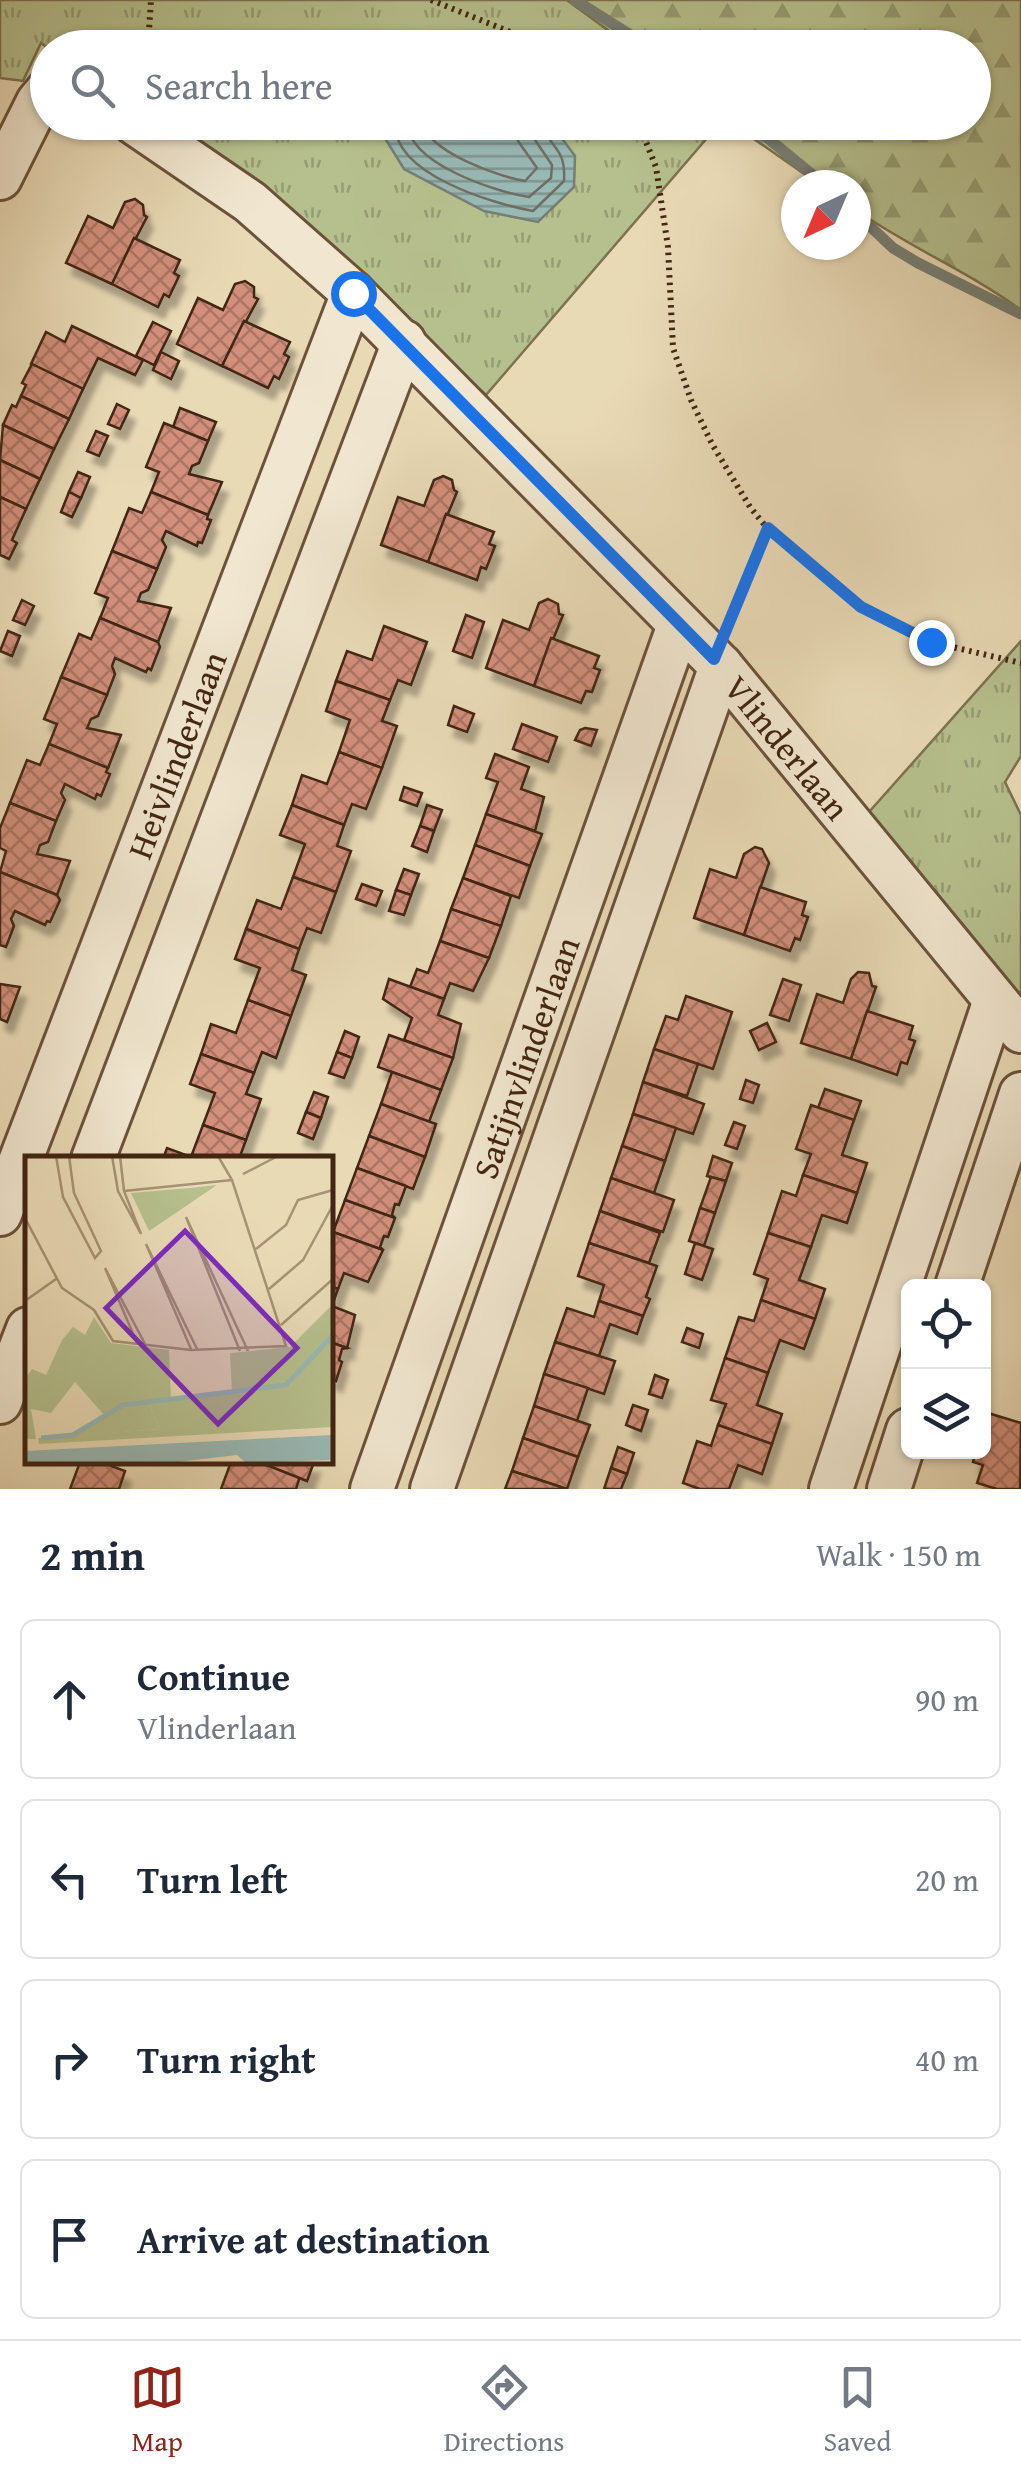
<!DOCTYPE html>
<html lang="en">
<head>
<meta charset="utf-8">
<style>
  :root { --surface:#fff; --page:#f2f2f3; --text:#1f2937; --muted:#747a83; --line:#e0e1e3; --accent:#8f2418 }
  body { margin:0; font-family:"Gentium Book Plus",serif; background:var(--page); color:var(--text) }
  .controls { position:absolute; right:30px; bottom:30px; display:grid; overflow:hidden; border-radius:15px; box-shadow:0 2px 8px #0004 }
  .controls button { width:90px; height:90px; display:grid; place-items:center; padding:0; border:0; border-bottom:2px solid var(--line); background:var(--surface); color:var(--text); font:50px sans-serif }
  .compass { position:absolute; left:781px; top:170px; width:90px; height:90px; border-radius:50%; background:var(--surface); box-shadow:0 2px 8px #0004; rotate:224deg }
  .stop { position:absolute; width:30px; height:30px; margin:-22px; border:8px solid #1a73e8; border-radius:50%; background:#fff }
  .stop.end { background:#1a73e8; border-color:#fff; box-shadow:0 2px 10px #0008 }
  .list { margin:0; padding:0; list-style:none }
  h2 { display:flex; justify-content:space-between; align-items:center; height:130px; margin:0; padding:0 40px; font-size:42px }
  h2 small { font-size:32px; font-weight:400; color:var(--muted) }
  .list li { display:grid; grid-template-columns:65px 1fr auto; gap:30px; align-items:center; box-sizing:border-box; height:160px; margin:0 20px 20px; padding:0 20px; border:2px solid var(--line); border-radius:15px }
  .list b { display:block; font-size:38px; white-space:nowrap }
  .list p { margin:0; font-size:32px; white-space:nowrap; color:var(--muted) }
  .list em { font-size:32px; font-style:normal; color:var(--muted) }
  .icon { flex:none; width:55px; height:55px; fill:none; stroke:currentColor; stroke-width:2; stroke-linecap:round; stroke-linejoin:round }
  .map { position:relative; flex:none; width:1021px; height:1489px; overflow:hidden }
  .search { position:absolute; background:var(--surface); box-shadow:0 2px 8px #0004; left:30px; right:30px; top:30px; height:110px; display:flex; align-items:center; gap:25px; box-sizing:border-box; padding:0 35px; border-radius:55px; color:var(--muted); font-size:38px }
  .sheet { height:850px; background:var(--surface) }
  nav { display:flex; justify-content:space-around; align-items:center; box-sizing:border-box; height:140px; border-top:2px solid var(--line); background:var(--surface); font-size:28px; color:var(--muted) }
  nav a { display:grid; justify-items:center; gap:5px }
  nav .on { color:var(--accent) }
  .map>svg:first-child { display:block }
</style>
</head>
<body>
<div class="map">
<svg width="1021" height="1489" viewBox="0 0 1021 1489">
  <defs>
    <pattern id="grass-tufts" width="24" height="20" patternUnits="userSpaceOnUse" patternTransform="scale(2.5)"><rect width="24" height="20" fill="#b6c08e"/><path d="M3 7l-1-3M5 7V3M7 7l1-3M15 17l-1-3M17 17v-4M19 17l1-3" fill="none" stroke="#969c73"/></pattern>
    <pattern id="forest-firs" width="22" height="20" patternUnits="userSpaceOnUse" patternTransform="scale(2.5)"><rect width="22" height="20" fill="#b6c08e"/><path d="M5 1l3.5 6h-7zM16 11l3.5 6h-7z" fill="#969c73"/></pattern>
    <pattern id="water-rules" width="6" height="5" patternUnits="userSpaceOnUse" patternTransform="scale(2.5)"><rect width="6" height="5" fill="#99b9b5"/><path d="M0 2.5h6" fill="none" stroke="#7e9692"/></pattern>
    <pattern id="building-cross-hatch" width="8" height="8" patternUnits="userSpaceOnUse" patternTransform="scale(2.5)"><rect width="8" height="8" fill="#d28f7c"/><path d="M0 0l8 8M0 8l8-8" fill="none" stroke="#ac7564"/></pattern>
    <filter id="shadow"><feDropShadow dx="6" dy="11" stdDeviation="2.5" flood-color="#0004"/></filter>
  </defs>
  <rect width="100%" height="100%" fill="#e9dab6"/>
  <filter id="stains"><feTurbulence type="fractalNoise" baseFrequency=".002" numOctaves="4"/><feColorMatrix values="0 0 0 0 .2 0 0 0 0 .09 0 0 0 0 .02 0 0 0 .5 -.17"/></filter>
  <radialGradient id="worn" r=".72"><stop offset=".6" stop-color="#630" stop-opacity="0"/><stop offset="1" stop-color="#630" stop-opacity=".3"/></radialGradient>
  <g fill="url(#grass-tufts)" stroke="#7c7250" stroke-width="2.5">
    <path d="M0 0H567L631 47 48 48 41 43 23 81 0 78Z"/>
    <path d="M164 123H387L383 136 552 125 546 123H720L486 395 242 173Z"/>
    <path d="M1021 641V756L1005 782 1021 815V1000L869 812Z"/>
  </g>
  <path fill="url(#forest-firs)" stroke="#7c7250" stroke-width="2.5" d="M567 0H1021V310C969 272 909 247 856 210V185H820L731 123 974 122V48L631 47Z"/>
  <path fill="url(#water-rules)" stroke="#767e74" stroke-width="2.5" d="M387 123H546L552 125 575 156 574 187 538 222 484 211 404 169 383 135Z"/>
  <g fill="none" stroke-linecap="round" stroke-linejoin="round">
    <g stroke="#6e6f64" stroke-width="2.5">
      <path d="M396 122C390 173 493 204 533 211L564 181C566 144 548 150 543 122"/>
      <path d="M408 122C406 163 496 192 529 197L551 178 552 165 533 137 530 122"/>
      <path d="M423 122C426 151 499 177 525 181L537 168 518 141 515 122"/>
    </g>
    <g stroke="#767e74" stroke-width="11">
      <path d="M575 0 651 48"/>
      <path d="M748 122 825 185"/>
      <path d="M856 213 893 248 918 263 1021 314"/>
    </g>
  </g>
  <g fill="url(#building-cross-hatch)" stroke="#422512" stroke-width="2.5" filter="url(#shadow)">
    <path d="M135 199 143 205 144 215 147 217 112 284 66 263 88 216 113 228 125 202Z"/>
    <path d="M134 238 180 260 174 273 179 276 169 297 164 294 158 307 112 284Z"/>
    <path d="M245 281 254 287V297L258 299 222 366 177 344 198 298 223 310 235 284Z"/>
    <path d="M244 321 290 342 284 354 289 357 279 379 274 376 268 388 222 366Z"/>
    <path d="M153 322 171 331 154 365 136 356Z"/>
    <path d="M72 326 143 360 135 375 98 358 83 389 31 364 46 332 65 342Z"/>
    <path d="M161 352 179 361 171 379 153 370Z"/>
    <path d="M32 364 83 389 69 419 21 396 26 385 22 383Z"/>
    <path d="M21 396 69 419 54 449 3 425 12 405 16 407Z"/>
    <path d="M117 404 129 410 120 429 108 424Z"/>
    <path d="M180 408 216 422 208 441 173 427Z"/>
    <path d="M164 423 208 441 199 463 192 466 189 474 222 482 208 515 151 492 159 472 146 467Z"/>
    <path d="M3 425 54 449 40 479 0 460Z"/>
    <path d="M96 431 108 436 99 456 87 451Z"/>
    <path d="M0 460 40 479 26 509 0 497Z"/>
    <path d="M78 472 90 477 81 498 69 492Z"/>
    <path d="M443 476 452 480 454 490 457 492 428 562 381 545 398 497 424 506 434 480Z"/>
    <path d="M69 492 81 498 72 517 61 512Z"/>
    <path d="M151 492 208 515 207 519 211 520 202 543 198 542 197 546 166 531 162 540 166 547 157 569 112 551 129 508 142 513Z"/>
    <path d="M0 497 26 509 12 540 17 543 9 559 0 555Z"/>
    <path d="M446 514 494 532 489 544 495 546 486 569 481 567 477 580 428 562Z"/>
    <path d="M112 551 157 569 148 590 141 593 138 601 171 608 158 642 100 618 108 598 95 593Z"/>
    <path d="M548 599 558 604 559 614 563 615 534 686 486 668 503 620 529 630 539 603Z"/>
    <path d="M22 600 34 606 25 625 13 620Z"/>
    <path d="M466 615 484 622 472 658 453 651Z"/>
    <path d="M100 618 158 642 160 647 151 670 148 668 146 672 115 658 112 666 115 674 107 695 61 677 79 634 91 639Z"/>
    <path d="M384 626 427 642 411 685 398 680 390 700 336 681 347 651 372 660Z"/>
    <path d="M8 631 20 636 12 656 0 651Z"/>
    <path d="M551 638 599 656 594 668 600 670 592 692 586 691 581 703 534 686Z"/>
    <path d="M61 677 107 695 98 716 91 719 87 728 121 735 108 768 49 744 57 724 44 719Z"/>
    <path d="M336 681 390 700 382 721 397 726 382 768 339 752 350 720 326 711Z"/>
    <path d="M454 706 474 714 467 732 448 725Z"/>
    <path d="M522 724 557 737 548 762 513 749Z"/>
    <path d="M585 728 597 730 591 746 575 740 580 730Z"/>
    <path d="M49 744 108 768 106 772 110 774 101 796 97 794 95 799 65 784 61 793 65 800 56 821 10 803 27 760 40 765Z"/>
    <path d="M339 752 382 768 366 809 352 804 344 825 292 805 302 775 327 784Z"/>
    <path d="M495 754 529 767 521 789 544 797 535 831 486 814 498 782 486 778Z"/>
    <path d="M404 787 422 793 417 806 400 800Z"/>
    <path d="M10 803 56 821 48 842 40 845 37 854 70 861 57 895 0 872 6 851 0 848V828Z"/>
    <path d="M292 805 344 825 337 846 351 851 336 892 293 877 305 844 280 835Z"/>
    <path d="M427 805 442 810 434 831 420 826Z"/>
    <path d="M486 814 542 834 530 866 475 845Z"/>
    <path d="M420 826 434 831 427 852 412 846Z"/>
    <path d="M475 845 530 866 519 898 463 878Z"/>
    <path d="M755 847 762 849 769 863 744 935 694 918 710 869 736 878 744 854Z"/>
    <path d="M404 869 419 874 411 895 396 890Z"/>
    <path d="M0 872 57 895 60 900 50 922 47 921 45 925 15 911 11 919 14 926 6 947 0 945Z"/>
    <path d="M293 877 336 892 321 933 307 928 299 949 246 929 257 900 281 909Z"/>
    <path d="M463 878 511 896 501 926 451 909Z"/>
    <path d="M362 884 382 891 376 906 356 899Z"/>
    <path d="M760 887 806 902 802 915 808 917 800 940 795 938 790 951 744 935Z"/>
    <path d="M396 890 411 895 404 915 389 911Z"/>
    <path d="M451 909 501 926 489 958 440 941Z"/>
    <path d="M246 929 299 949 292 970 306 975 291 1016 248 1000 260 968 235 959Z"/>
    <path d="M440 941 489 958 473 991 450 983 444 999 410 987 417 969 428 973Z"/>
    <path d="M858 972 869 973 872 986 876 987 851 1059 801 1043 817 994 843 1003 851 979Z"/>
    <path d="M389 979 444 999 438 1015 461 1024 453 1058 404 1040 412 1018 383 999Z"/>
    <path d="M783 979 801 985 789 1021 770 1015Z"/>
    <path d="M0 984 20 987 7 1022 0 1019Z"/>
    <path d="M686 996 732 1012 713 1069 654 1049 666 1016 678 1020Z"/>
    <path d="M248 1000 291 1016 276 1058 262 1052 254 1073 201 1054 211 1024 236 1033Z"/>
    <path d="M867 1011 913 1026 909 1039 915 1041 907 1064 901 1062 897 1075 851 1059Z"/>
    <path d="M767 1023 776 1042 759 1050 750 1031Z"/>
    <path d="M345 1031 359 1037 352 1058 337 1052Z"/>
    <path d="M389 1035 453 1058 441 1090 378 1067Z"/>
    <path d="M654 1049 698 1064 687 1096 643 1082Z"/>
    <path d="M337 1052 352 1058 344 1078 329 1073Z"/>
    <path d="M201 1054 254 1073 246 1094 261 1099 246 1140 203 1125 215 1093 190 1084Z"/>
    <path d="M392 1072 441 1090 429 1122 381 1104Z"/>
    <path d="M746 1080 759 1085 753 1103 740 1099Z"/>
    <path d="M643 1082 704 1104 693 1134 633 1114Z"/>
    <path d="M825 1089 861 1101 854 1120 818 1108Z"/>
    <path d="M314 1092 328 1097 321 1118 306 1112Z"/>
    <path d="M381 1104 436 1124 425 1157 369 1136Z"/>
    <path d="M811 1105 854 1120 842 1155 867 1163 857 1193 803 1175 811 1154 796 1149Z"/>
    <path d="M306 1112 321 1118 313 1139 298 1133Z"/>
    <path d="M633 1114 676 1128 665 1161 622 1146Z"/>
    <path d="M734 1122 745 1126 737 1149 725 1145Z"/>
    <path d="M203 1125 246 1140 239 1159H163L167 1148 191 1157Z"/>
    <path d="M369 1136 425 1157 413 1189 357 1168Z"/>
    <path d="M622 1146 665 1161 654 1193 611 1178Z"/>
    <path d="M713 1156 732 1163 726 1181 707 1176Z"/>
    <path d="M357 1168 406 1186 399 1205 395 1204 392 1215 395 1218 345 1200Z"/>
    <path d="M803 1175 857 1193 847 1223 822 1215 811 1247 768 1233 782 1191 796 1196Z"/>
    <path d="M711 1177 726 1181 715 1213 700 1208Z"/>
    <path d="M611 1178 674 1200 663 1232 600 1211Z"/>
    <path d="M345 1200 395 1218 388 1237 384 1236 380 1247 383 1250 333 1232Z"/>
    <path d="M700 1208 715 1213 704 1246 689 1241Z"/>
    <path d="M600 1211 660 1233 649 1263 589 1243Z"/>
    <path d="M333 1232 383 1250 368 1282 344 1273 338 1289 330 1286V1242Z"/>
    <path d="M768 1233 811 1247 799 1280 825 1289 815 1319 761 1300 768 1279 754 1274Z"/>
    <path d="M589 1243 657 1266 646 1297 650 1299 643 1316 599 1301 604 1285 578 1276Z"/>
    <path d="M695 1243 713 1249 702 1280 685 1274Z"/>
    <path d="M330 1286 338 1289 332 1306 355 1315 347 1348 330 1342Z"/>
    <path d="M761 1300 815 1319 804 1349 780 1340 768 1373 725 1358 739 1317 754 1321Z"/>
    <path d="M599 1301 643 1316 637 1334 610 1324 599 1356 555 1342 567 1308 594 1317Z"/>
    <path d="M687 1328 703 1334 699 1348 682 1342Z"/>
    <path d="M330 1342 347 1348 342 1349 339 1360 342 1362 336 1381 330 1378Z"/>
    <path d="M555 1342 615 1361 604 1394 544 1374Z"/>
    <path d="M725 1358 768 1373 757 1405 782 1414 772 1444 718 1425 726 1404 711 1400Z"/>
    <path d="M544 1374 588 1388 577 1421 534 1406Z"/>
    <path d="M655 1375 668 1380 662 1398 649 1394Z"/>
    <path d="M633 1405 648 1410 641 1431 626 1425Z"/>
    <path d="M534 1406 590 1425 578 1457 523 1438Z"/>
    <path d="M988 1413 1021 1423 1020 1489H997L977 1483 983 1465 973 1462 976 1452H984V1426Z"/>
    <path d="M718 1425 772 1444 762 1474 738 1465 729 1489H700L683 1483 697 1441 711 1446Z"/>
    <path d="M523 1438 578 1457 567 1489 512 1471Z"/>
    <path d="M618 1447 634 1453 627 1474 611 1468Z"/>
    <path d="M70 1462H112L111 1466 125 1471 119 1489H70L79 1465Z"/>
    <path d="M231 1462H259L300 1476 296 1489H221Z"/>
    <path d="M259 1462H314L307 1481Z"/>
    <path d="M611 1468 627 1474 621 1489H604Z"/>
    <path d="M512 1471 555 1485 566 1489H505Z"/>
  </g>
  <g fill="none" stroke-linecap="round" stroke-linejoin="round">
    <defs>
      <g id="minor">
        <path id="s1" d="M133 122 250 202 353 293 721 666 1021 1031"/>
        <path d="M0 178 38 102 48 90"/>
        <path d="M93 1159 404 342"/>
        <path id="s2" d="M0 1214 353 293"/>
        <path d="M957 1286 1021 1094"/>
        <path d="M0 1402 28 1329"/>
        <path id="s3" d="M372 1489 679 625"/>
        <path d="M432 1489 721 666"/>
        <path d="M831 1489 995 1000"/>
        <path d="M889 1489 908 1430"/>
      </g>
    </defs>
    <use href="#minor" stroke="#6c523b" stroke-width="48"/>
    <g stroke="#422512" stroke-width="6" stroke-dasharray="2.5 5" stroke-linecap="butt">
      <path d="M431 0 550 48"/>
      <path d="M141 48 149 31 151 0"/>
      <path d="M638 122 656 167 668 247 673 348 691 400 712 444 750 507 767 528 861 607 931 642 1021 663"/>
      <path d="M730 619 767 528"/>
    </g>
    <use href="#minor" stroke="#f1e7d0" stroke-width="42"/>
  </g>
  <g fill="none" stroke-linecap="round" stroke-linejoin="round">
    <path stroke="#1a73e8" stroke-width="12" d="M353 293 714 659 768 528 861 607 931 642"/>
  </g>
  <g text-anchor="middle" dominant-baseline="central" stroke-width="10" stroke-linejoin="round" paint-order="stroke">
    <g font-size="35" fill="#422512" stroke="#f1e7d0">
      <text stroke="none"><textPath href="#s1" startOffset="908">Vlinderlaan</textPath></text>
      <text stroke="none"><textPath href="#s2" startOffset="492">Heivlinderlaan</textPath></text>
      <text stroke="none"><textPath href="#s3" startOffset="458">Satijnvlinderlaan</textPath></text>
    </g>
  </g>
  <g transform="translate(25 1156)">
    <rect width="308" height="308" fill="#e9dab6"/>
    <path d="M192 29 124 75 106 37 165 32ZM307 149V178L265 229 207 237 205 197 265 191ZM69 161 86 187 144 194 146 245 123 246 135 273 47 280 79 259 50 226 26 257 6 253 11 283H0V223L7 213 21 219 37 184 48 171 60 179Z" fill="#b6c08e"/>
    <path d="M307 178V271L14 288 13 282 135 273 123 246 265 229Z" fill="#b6c08e"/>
    <path d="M307 279V304L221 307 212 299 144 307H0V295Z" fill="#99b9b5"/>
    <path fill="none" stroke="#99b9b5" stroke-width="5" d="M16 282 48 279 98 249 261 229 308 179"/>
    <path fill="none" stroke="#a69274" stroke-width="2.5" d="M31 0 38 41 70 102 76 95 49 37 44 0M87 0 93 35 116 78 99 35 95 0M218 18 253 0M99 35 207 24M0 62 37 132 69 154 88 185 166 194 261 190 207 24 193 0M231 93 261 69 273 44 308 34M244 133 278 104 308 49M0 145 31 123M256 169 308 123M112 187 80 112 120 188M166 193 121 88 172 193M215 195 161 61 223 195"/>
    <path fill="#7b2cbf" fill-opacity="0.15" stroke="#7b2cbf" stroke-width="5" d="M160 75 272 192 193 268 81 152Z"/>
    <rect width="308" height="308" fill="none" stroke="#422512" stroke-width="5"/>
  </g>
  <rect width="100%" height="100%" filter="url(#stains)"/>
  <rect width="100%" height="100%" fill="url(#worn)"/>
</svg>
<div class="controls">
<button><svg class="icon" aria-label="locate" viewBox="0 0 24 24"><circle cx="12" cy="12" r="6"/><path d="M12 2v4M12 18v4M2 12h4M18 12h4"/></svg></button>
<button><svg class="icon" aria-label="layers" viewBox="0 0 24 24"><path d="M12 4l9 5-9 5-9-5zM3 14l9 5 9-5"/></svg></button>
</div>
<svg class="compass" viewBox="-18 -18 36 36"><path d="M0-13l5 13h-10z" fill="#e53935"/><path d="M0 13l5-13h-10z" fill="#747a83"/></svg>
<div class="stop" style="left:353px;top:293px"></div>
<div class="stop end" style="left:931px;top:642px"></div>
<div class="search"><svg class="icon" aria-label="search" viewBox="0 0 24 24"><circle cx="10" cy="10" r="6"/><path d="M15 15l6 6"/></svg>Search here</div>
</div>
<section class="sheet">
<h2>2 min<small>Walk · 150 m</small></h2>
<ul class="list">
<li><svg class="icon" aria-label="ahead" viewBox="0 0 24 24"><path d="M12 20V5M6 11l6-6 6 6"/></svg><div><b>Continue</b><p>Vlinderlaan</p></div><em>90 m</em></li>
<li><svg class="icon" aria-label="left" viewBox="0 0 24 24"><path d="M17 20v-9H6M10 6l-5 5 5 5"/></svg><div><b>Turn left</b></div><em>20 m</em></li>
<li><svg class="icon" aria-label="right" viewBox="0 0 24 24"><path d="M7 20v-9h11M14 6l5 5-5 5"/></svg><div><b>Turn right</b></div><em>40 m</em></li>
<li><svg class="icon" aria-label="arrive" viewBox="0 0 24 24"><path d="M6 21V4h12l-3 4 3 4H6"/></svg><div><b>Arrive at destination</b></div></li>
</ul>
</section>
<nav>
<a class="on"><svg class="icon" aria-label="map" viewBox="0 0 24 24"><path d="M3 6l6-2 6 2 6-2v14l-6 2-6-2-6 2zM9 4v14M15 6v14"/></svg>Map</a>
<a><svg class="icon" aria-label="directions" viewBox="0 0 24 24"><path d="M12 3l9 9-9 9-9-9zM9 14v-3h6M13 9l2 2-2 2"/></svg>Directions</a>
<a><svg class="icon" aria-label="saved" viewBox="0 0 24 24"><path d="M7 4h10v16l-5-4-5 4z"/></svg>Saved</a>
</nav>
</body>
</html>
